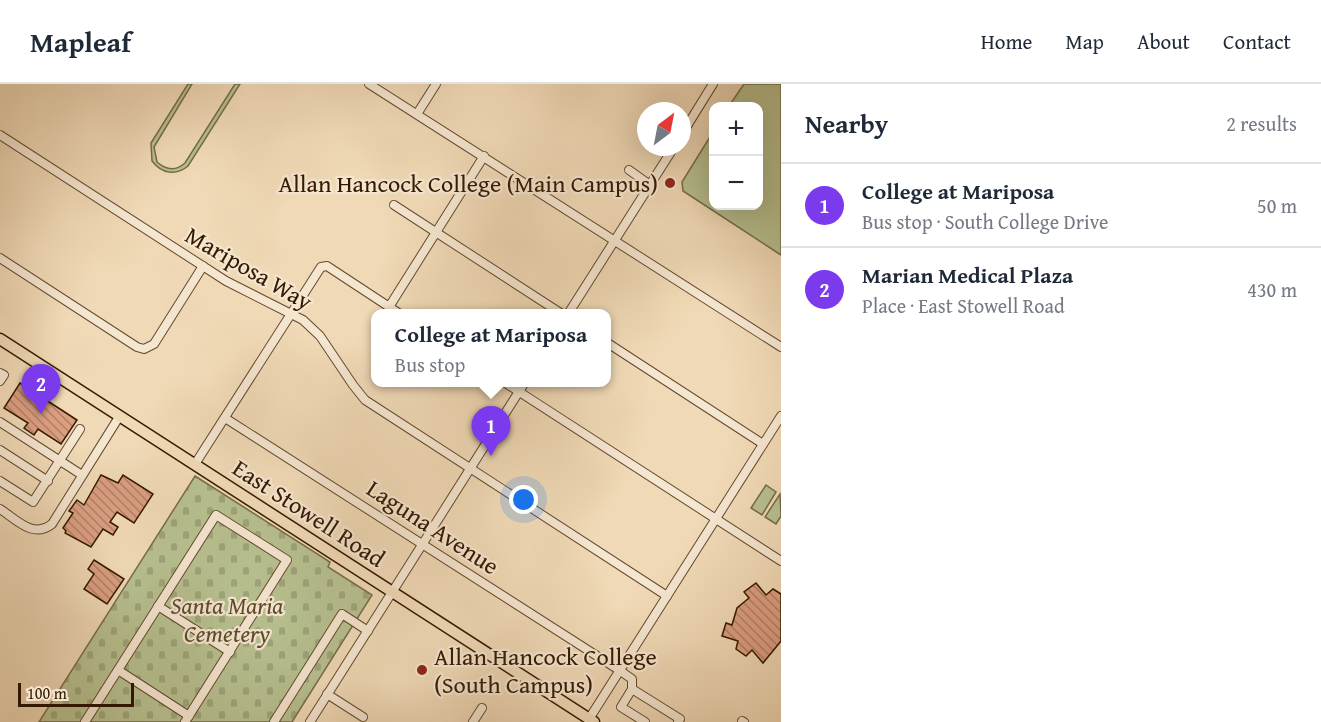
<!DOCTYPE html>
<html lang="en">
<head>
<meta charset="utf-8">
<style>
  :root { --surface:#fff; --page:#f2f2f3; --text:#1f2937; --muted:#747a83; --line:#e0e1e3; --accent:#7c3aed }
  body { margin:0; font-family:"Gentium Book Plus",serif; background:var(--page); color:var(--text) }
  .controls { position:absolute; right:18px; top:18px; display:grid; overflow:hidden; border-radius:12px; box-shadow:0 6px 24px #0002 }
  .controls button { width:54px; height:54px; display:grid; place-items:center; padding:0; border:0; border-bottom:2px solid var(--line); background:var(--surface); color:var(--text); font:30px sans-serif }
  .compass { position:absolute; left:637px; top:18px; width:54px; height:54px; border-radius:50%; background:var(--surface); box-shadow:0 6px 24px #0002; rotate:32deg }
  .scale { position:absolute; left:18px; bottom:15px; width:116px; box-sizing:border-box; padding-left:6px; border:3px solid #341900; border-top:0; font-size:16px; line-height:21px; white-space:nowrap; color:#341900; -webkit-text-stroke:4px #f5e6d0; paint-order:stroke }
  .you { position:absolute; left:524px; top:416px; width:21px; height:21px; margin:-15px; border:4px solid #fff; border-radius:50%; background:#1a73e8; box-shadow:0 0 0 9px #1a73e833 }
  .badge { display:grid; place-items:center; width:39px; height:39px; border-radius:50%; background:var(--accent); color:#fff; font-size:20px; font-weight:700 }
  .pin { position:absolute; translate:-50% -50px; filter:drop-shadow(0 2px 3px #0008) }
  .pin::after { content:''; position:absolute; top:32px; width:21px; height:18px; background:inherit; clip-path:polygon(0 0,100% 0,50% 100%) }
  .popup { position:absolute; left:371px; top:225px; width:240px; height:78px; box-sizing:border-box; display:grid; place-content:center; border-radius:12px; background:var(--surface); filter:drop-shadow(0 2px 4px #0005); font-size:20px; white-space:nowrap; color:var(--muted) }
  .popup b { font-size:22px; color:var(--text) }
  .popup::after { content:''; position:absolute; left:50%; top:100%; margin-left:-12px; border:12px solid transparent; border-top-color:var(--surface) }
  .list { margin:0; padding:0; list-style:none }
  h2 { display:flex; justify-content:space-between; align-items:center; height:78px; margin:0; padding:0 24px; font-size:26px }
  h2 small { font-size:20px; font-weight:400; color:var(--muted) }
  .list li { display:grid; grid-template-columns:39px 1fr auto; gap:18px; align-items:center; box-sizing:border-box; height:84px; padding:0 24px; border-top:2px solid var(--line) }
  .list b { display:block; font-size:22px; white-space:nowrap }
  .list p { margin:0; font-size:20px; white-space:nowrap; color:var(--muted) }
  .list em { font-size:20px; font-style:normal; color:var(--muted) }
  .map { position:relative; flex:none; width:781px; height:638px; overflow:hidden }
  header { display:flex; align-items:center; gap:36px; box-sizing:border-box; height:84px; padding:0 30px; background:var(--surface); border-bottom:2px solid var(--line) }
  header strong { font-size:28px }
  nav { display:flex; gap:33px; margin-inline-start:auto; font-size:21px }
  main { display:flex }
  aside { flex:1; background:var(--surface) }
  .map>svg:first-child { display:block }
</style>
</head>
<body>
<header>
<strong>Mapleaf</strong>
<nav><a>Home</a><a>Map</a><a>About</a><a>Contact</a></nav>
</header>
<main>
<div class="map">
<svg width="781" height="638" viewBox="0 0 781 638">
  <defs>
    <pattern id="cemetery-stones" width="16" height="16" patternUnits="userSpaceOnUse" patternTransform="scale(1.5)"><rect width="16" height="16" fill="#b7c090"/><path d="M2 7V4a2 2 0 0 1 4 0v3zM10 15v-3a2 2 0 0 1 4 0v3z" fill="#9ea47a"/></pattern>
    <pattern id="building-back-hatch" width="6" height="6" patternUnits="userSpaceOnUse" patternTransform="scale(1.5)"><rect width="6" height="6" fill="#db9e81"/><path d="M-1 5l2 2M0 0l6 6M5-1l2 2" fill="none" stroke="#b28067"/></pattern>
  </defs>
  <rect width="100%" height="100%" fill="#f0d9b6"/>
  <filter id="stains"><feTurbulence type="fractalNoise" baseFrequency=".00333" numOctaves="4"/><feColorMatrix values="0 0 0 0 .2 0 0 0 0 .09 0 0 0 0 .02 0 0 0 .5 -.17"/></filter>
  <radialGradient id="worn" r=".72"><stop offset=".6" stop-color="#630" stop-opacity="0"/><stop offset="1" stop-color="#630" stop-opacity=".3"/></radialGradient>
  <g fill="#b7c090" stroke="#766c48" stroke-width="1.5">
    <path d="M188 0H192L154 63 157 78C166 86 176 87 185 79L235 0H240L188 82C176 92 162 90 152 77L151 59Z"/>
    <path d="M744 0H781V171L683 107 682 98 713 48 714 122H758V22H729Z"/>
    <path d="M766 401 776 408 762 431 751 424Z"/>
    <path d="M780 410 781 432 776 440 765 433Z"/>
  </g>
  <path fill="url(#cemetery-stones)" stroke="#766c48" stroke-width="1.5" d="M195 392 330 478 328 483 372 511 292 638H39Z"/>
  <g fill="url(#building-back-hatch)" stroke="#341900" stroke-width="1.5">
    <path d="M20 299 77 336 61 360 38 345 34 351 24 344 28 339 4 324Z"/>
    <path d="M101 391 118 399 123 391 153 410 134 439 117 428 110 438 118 443 113 451 103 445 91 463 65 449 66 447 63 444 73 429 69 427 77 416 84 421Z"/>
    <path d="M94 476 124 495 107 520 84 505 94 490 88 485Z"/>
    <path d="M756 499 766 511 773 505 781 510V557L763 579 752 566 746 572 736 565 738 557 722 552 726 539 732 541 737 524 749 514 744 508Z"/>
  </g>
  <g fill="none" stroke-linecap="round" stroke-linejoin="round">
    <defs>
      <g id="minor">
        <path d="M369 0 781 263"/>
        <path d="M417 30 436 0"/>
        <path d="M682 50 713 0"/>
        <path d="M0 51 226 197 303 236 320 252 353 301 365 316 667 512"/>
        <path d="M629 86 650 101"/>
        <path d="M394 121 562 230"/>
        <path d="M0 174 137 263 144 265 154 260 203 182"/>
        <path d="M389 223 484 72"/>
        <path d="M568 230 674 63"/>
        <path d="M606 258 763 360"/>
        <path d="M0 289 4 291 0 297"/>
        <path d="M504 298 781 477"/>
        <path d="M225 334 619 586 632 595V605"/>
        <path d="M0 338 82 391"/>
        <path d="M0 366 48 397"/>
        <path d="M195 380 321 183 327 182 400 230"/>
        <path d="M0 397 33 418 80 345"/>
        <path d="M0 425C17 436 33 455 52 440L119 333"/>
        <path d="M158 522 230 568"/>
        <path d="M118 586 189 632"/>
        <path d="M327 610 363 633"/>
        <path d="M589 635 781 332"/>
        <path d="M742 637 744 638"/>
        <path d="M85 638 216 431 287 476 185 638"/>
        <path d="M274 638 342 530 368 547"/>
        <path d="M310 638 525 298"/>
        <path d="M473 638 482 624"/>
        <path d="M645 638 621 623 632 605 680 635 678 638"/>
      </g>
      <path id="major" d="M0 255 594 638"/>
    </defs>
    <use href="#minor" stroke="#63492e" stroke-width="10"/>
    <use href="#major" stroke="#341900" stroke-width="13"/>
    <use href="#minor" stroke="#f5e6d0" stroke-width="8"/>
    <use href="#major" stroke="#f0d9b6" stroke-width="10"/>
  </g>
  <g fill="#8f2418" stroke="#f5e6d0" stroke-width="2">
    <circle cx="670" cy="99" r="6"/>
    <circle cx="422" cy="586" r="6"/>
  </g>
  <g text-anchor="middle" dominant-baseline="central" stroke-width="4.5" stroke-linejoin="round" paint-order="stroke">
    <g font-size="24" fill="#341900" stroke="#f5e6d0" text-anchor="end">
      <text x="658" y="99">Allan Hancock College (Main Campus)</text>
      <text x="434" y="572" text-anchor="start">Allan Hancock College<tspan x="434" dy="28">(South Campus)</tspan></text>
    </g>
    <g font-size="24" fill="#341900" stroke="#f5e6d0">
      <text transform="translate(249 184) rotate(30)">Mariposa Way</text>
      <text transform="translate(309 429) rotate(33)">East Stowell Road</text>
      <text transform="translate(433 443) rotate(33)">Laguna Avenue</text>
    </g>
    <g font-size="24" font-style="italic" fill="#5b4b2b" stroke="#f5e6d0">
      <text x="227" y="521">Santa Maria<tspan x="227" dy="28">Cemetery</tspan></text>
    </g>
  </g>
  <rect width="100%" height="100%" filter="url(#stains)"/>
  <rect width="100%" height="100%" fill="url(#worn)"/>
</svg>
<div class="controls">
<button>+</button>
<button>−</button>
</div>
<svg class="compass" viewBox="-18 -18 36 36"><path d="M0-13l5 13h-10z" fill="#e53935"/><path d="M0 13l5-13h-10z" fill="#747a83"/></svg>
<div class="scale">100 m</div>
<div class="you"></div>
<div class="pin badge" style="left:491px;top:372px">1</div>
<div class="popup"><b>College at Mariposa</b>Bus stop</div>
<div class="pin badge" style="left:41px;top:330px">2</div>
</div>
<aside>
<h2>Nearby<small>2 results</small></h2>
<ul class="list">
<li><span class="badge">1</span><div><b>College at Mariposa</b><p>Bus stop · South College Drive</p></div><em>50 m</em></li>
<li><span class="badge">2</span><div><b>Marian Medical Plaza</b><p>Place · East Stowell Road</p></div><em>430 m</em></li>
</ul>
</aside>
</main>
</body>
</html>
